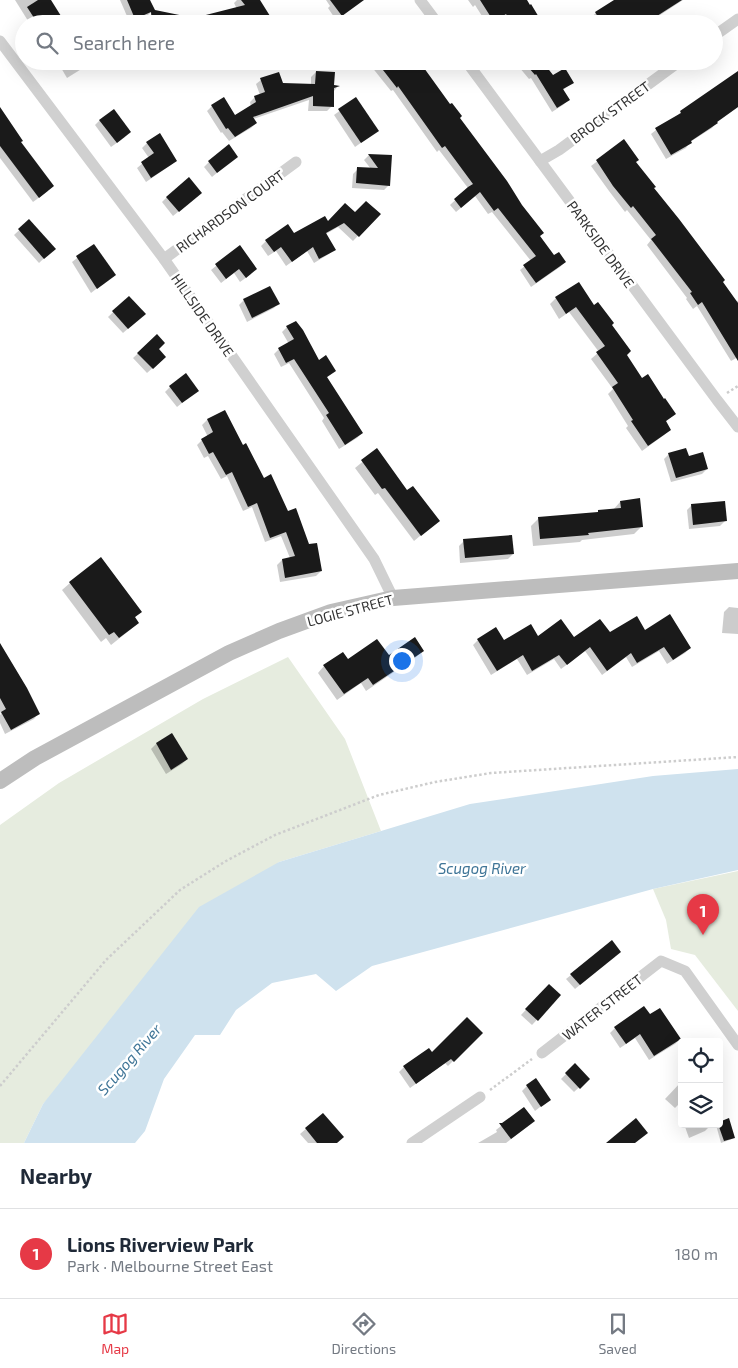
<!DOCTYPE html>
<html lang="en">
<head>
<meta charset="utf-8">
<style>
  :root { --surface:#fff; --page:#f2f2f3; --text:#1f2937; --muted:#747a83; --line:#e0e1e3; --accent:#e63946 }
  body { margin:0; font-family:"Exo 2",sans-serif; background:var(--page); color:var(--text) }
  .controls { position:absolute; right:15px; bottom:15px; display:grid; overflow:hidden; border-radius:5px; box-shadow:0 5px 20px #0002 }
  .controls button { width:45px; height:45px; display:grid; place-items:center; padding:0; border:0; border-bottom:1px solid var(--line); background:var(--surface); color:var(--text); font:25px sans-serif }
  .you { position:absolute; left:401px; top:660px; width:18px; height:18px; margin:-12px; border:4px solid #fff; border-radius:50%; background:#1a73e8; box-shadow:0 0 0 8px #1a73e833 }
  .badge { display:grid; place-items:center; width:32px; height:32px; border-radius:50%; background:var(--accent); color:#fff; font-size:16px; font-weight:700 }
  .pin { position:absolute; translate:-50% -41px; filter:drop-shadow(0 1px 2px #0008) }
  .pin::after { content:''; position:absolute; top:26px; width:18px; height:15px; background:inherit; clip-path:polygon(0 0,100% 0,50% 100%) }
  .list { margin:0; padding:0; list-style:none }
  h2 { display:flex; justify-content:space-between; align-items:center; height:65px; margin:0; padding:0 20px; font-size:21px }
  h2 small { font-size:16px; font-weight:400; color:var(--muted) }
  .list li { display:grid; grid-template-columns:32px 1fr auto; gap:15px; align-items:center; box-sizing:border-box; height:90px; padding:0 20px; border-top:1px solid var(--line) }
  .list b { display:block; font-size:19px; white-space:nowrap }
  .list p { margin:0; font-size:16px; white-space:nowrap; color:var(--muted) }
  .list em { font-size:16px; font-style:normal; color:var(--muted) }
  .icon { flex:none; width:28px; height:28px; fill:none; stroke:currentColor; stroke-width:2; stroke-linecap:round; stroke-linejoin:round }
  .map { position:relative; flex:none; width:738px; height:1143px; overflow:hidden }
  .search { position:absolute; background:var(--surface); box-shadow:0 5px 20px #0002; left:15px; right:15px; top:15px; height:55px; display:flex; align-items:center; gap:12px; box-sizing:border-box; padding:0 18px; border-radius:28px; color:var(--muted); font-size:19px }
  .sheet { height:155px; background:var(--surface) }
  nav { display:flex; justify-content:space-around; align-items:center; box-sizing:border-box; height:70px; border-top:1px solid var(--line); background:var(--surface); font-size:14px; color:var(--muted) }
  nav a { display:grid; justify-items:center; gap:2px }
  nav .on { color:var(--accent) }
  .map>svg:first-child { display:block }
</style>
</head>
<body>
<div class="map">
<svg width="738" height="1143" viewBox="0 0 738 1143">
  <rect width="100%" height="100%" fill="#fff"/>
  <g fill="#e6ecdf">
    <path d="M288 657 345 739 381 831 279 862 43 1104 24 1143H0V825L59 783 203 699Z"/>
    <path d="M738 871V1011L695 955 671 949 666 920 653 889Z"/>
  </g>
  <path fill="#cfe2ee" d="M738 769V870L653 889 372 966 336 991 316 974 272 983 236 1010 220 1035H195L164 1079 145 1131 135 1143H24L43 1104 199 907 279 862 470 804 653 776Z"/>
  <g fill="#0003">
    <path d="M15 0H49L65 24H30Z"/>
    <path d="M120 0H149L153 10 148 15 130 23Z"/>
    <path d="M237 0H259L269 15 259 24H154L205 21 237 9 234 3Z"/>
    <path d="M326 0H363L336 20 328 8 330 6Z"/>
    <path d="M468 0H525L541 24H487L475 5 473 7Z"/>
    <path d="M616 0H683L657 17 652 24H592L589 19 596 13Z"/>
    <path d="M385 15 390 24H369Z"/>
    <path d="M57 61H87L88 63 83 68 67 78Z"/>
    <path d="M367 61H418L459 118 554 257 565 262 560 267 531 287 520 270 531 261 492 212 488 214 475 196 456 212 450 205 468 188 439 150 437 152 393 90 391 91Z"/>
    <path d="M514 61H540L553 76 572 83 563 90 568 100 563 105 552 112 531 78 529 79Z"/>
    <path d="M316 72 333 86 337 87 334 91 332 106 327 111H308L309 100 253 119 256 123 251 128 229 141 222 132 221 133 207 111 212 106 235 117 251 107 250 102 255 97 260 95 256 84 261 80 282 85 311 86V77Z"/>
    <path d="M738 72V107L716 123 712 128 690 142 686 148 666 159 651 134 656 130 676 117 681 112Z"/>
    <path d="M356 99 372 135 355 147 334 115Z"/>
    <path d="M0 110 48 191 33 202 0 158Z"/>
    <path d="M100 120 125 137 111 147 95 125Z"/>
    <path d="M624 141 635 162 653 189 736 302 738 301V357L731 361 697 306 693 309 686 299 687 298 647 245 651 240 627 210 625 212 609 191 591 166Z"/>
    <path d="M147 143 176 160 171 165 146 182 137 168 149 158 142 148Z"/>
    <path d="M369 155 391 156 389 185 384 190 352 188 353 174 358 169H371L364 160Z"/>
    <path d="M236 157 212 177 204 167 209 162Z"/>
    <path d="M167 197H196L173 216 162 202Z"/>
    <path d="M355 214H379L353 241 338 227 326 234 334 249 329 254 314 263 307 251 286 266 276 251 268 256 261 246 266 241 294 235Z"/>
    <path d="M29 221 54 249 39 263 14 235Z"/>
    <path d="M94 245 114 275 91 293 72 262Z"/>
    <path d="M240 247 251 274 240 282 234 273 221 283 211 270Z"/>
    <path d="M578 284 593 307 610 325 625 355 641 380 675 414 665 422 670 429 664 435 642 451 626 428 628 426 608 394 613 389 591 359 599 352 569 312 559 319 550 304 556 298Z"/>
    <path d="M129 297 139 319 123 333 108 317Z"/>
    <path d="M244 300 278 303 274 308 247 322 239 305Z"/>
    <path d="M287 327 319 362 335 371 326 378 362 433 357 438 339 449 322 421 324 418 289 363 281 367 274 354 279 349 289 344 282 332Z"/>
    <path d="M157 336V349L165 357 147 373 133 358Z"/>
    <path d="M170 387 192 395 177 407 165 392Z"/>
    <path d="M224 412 242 447 308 545 321 571 316 576 280 582 277 565 282 560 290 558 281 536 265 542 252 507 243 511 227 476 221 479 208 456 204 458 197 445 202 440 208 437 202 425 207 420Z"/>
    <path d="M377 450 407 492 438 521 414 541 378 493 375 495 355 468Z"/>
    <path d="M669 454 688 458 707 469 702 474 671 482 664 459Z"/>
    <path d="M620 502 641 527 634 534 582 540 580 542 533 546 531 526 539 518 596 513 598 512 613 510Z"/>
    <path d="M692 505 725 521 720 526 689 529 687 510Z"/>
    <path d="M464 541 513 554 508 559 460 563 459 546Z"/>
    <path d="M70 583 141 612 134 618 138 623 130 630 111 645 106 638 101 642 62 590Z"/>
    <path d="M729 607 738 608V634L722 633 724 612Z"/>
    <path d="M496 628 504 641 538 638 574 639 609 634 645 631 690 648 685 653 667 664 659 651 632 667 626 657 602 675 585 651 561 669 554 659 527 675 517 659 491 675 473 645 478 640Z"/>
    <path d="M0 648 38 714 34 719 5 734 0 723V715L1 714 0 711Z"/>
    <path d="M423 651 416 657 366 691 361 683 337 700 318 673 324 666 388 657Z"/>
    <path d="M171 735 187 759 182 764 166 774 151 749 156 744Z"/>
    <path d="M612 942 615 956 575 989 566 979Z"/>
    <path d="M549 985 560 995 532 1025 521 1015Z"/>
    <path d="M650 1016 680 1039 675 1044 649 1060 635 1038 620 1048 610 1033 615 1028Z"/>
    <path d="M481 1033 448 1066 445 1063 410 1088 399 1072 404 1067 432 1054Z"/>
    <path d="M575 1065 588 1079 574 1092 561 1079Z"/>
    <path d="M682 1081V1101L675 1108 665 1099Z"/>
    <path d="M527 1086 549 1100 535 1111 522 1091Z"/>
    <path d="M323 1114 342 1137 336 1143H308L300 1134Z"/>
    <path d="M684 1124H709L710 1126 705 1131 689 1138Z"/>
    <path d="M717 1124H719L734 1137 732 1139 721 1143 716 1125Z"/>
    <path d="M501 1126H528L506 1143H478L497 1132 496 1130Z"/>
  </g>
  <g fill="#1a1a1a">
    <path d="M38 0H51L66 24H38L27 7Z"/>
    <path d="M127 0H150L155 10 194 18 245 5 241 0H260L270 16 257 24H152L151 12 135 19Z"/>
    <path d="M330 0H364L342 16Z"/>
    <path d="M480 0H527L530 5 531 4 543 24H512L506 14 494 22Z"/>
    <path d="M614 0H682L657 16 659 18 650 24H602L595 12Z"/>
    <path d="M376 61H419L450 104 452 103 462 116 460 118 507 181 522 205 544 233 540 236 554 255 559 252 566 262 536 283 523 265 536 256 498 208 494 211 480 192 461 208 454 199 468 187 473 184 445 146 442 148 398 86 397 88Z"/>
    <path d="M523 61H551L546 66 553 75 565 68 574 83 563 89 570 100 557 108 536 74 535 75Z"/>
    <path d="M316 71 335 72 334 85 340 86 334 88V107L313 106V96L253 117 257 123 235 137 228 128 226 129 211 105 224 97 235 115 256 102 254 96 265 92 260 78 279 72 283 83 315 84Z"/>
    <path d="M738 71V107L717 122 718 123 691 141 692 143 671 155 655 128 681 113 680 111Z"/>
    <path d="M356 97 379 131 361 143 338 109Z"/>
    <path d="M0 107 23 141 21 142 54 186 39 198 0 146Z"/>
    <path d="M114 109 131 132 117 143 99 120Z"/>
    <path d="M160 133 177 161 151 178 141 162 154 153 146 142Z"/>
    <path d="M624 139 639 160 636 162 656 187 654 188 679 219 725 280 723 282 738 303V361L702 302 698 305 690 293 692 292 651 239 656 235 633 206 631 208 613 186 596 160Z"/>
    <path d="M229 144 238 157 217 173 208 161Z"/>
    <path d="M368 154 392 155 390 186 356 183 357 167 378 168Z"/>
    <path d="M189 177 202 193 179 212 166 197Z"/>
    <path d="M366 201 381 214 359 237 344 223 326 233 336 250 319 259 313 247 292 262 281 247 274 252 265 240 288 224 294 233 325 216 328 221 345 203 355 212Z"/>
    <path d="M29 219 56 249 44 259 18 229Z"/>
    <path d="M94 244 116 275 97 289 76 256Z"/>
    <path d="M240 245 257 269 246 278 239 269 226 279 215 264Z"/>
    <path d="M579 282 594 305 598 302 614 323 612 325 631 351 627 355 642 378 648 374 664 399 665 398 676 414 666 421 671 430 648 446 631 421 633 420 612 387 618 383 596 352 605 346 576 307 566 314 555 297Z"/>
    <path d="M270 286 280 304 252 318 243 299Z"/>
    <path d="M129 296 146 314 128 329 112 311Z"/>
    <path d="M296 321 303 330 319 360 326 355 336 371 327 377 363 433 345 445 326 415 329 413 294 359 286 363 278 348 294 339 286 326Z"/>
    <path d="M157 334 165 343 159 349 166 357 153 369 137 353Z"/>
    <path d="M186 373 199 391 182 403 169 386Z"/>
    <path d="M225 410 243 445 246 443 264 478 271 474 288 511 296 508 309 544 317 543 322 571 285 578 282 559 295 556 286 532 270 538 257 503 248 507 232 472 226 475 213 452 209 454 201 439 213 432 207 419Z"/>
    <path d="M377 448 407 490 413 486 440 521 421 536 385 488 382 489 361 460Z"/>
    <path d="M686 448 689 456 703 452 708 469 676 478 668 453Z"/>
    <path d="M640 498 643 527 588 533 589 535 540 539 538 517 598 512V510L621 508 620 501Z"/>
    <path d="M725 501 727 521 693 525 691 504Z"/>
    <path d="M512 535 514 554 465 558 463 539Z"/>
    <path d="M101 557 142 612 135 617 139 623 119 638 114 632 109 635 69 582Z"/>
    <path d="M670 614 691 648 673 660 664 647 637 663 631 653 607 671 590 647 567 665 559 655 532 671 523 655 497 671 477 639 496 627 504 640 531 624 538 636 561 619 574 637 600 619 610 632 637 616 645 630Z"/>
    <path d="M415 637 424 651 373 685 368 678 344 694 323 665 343 652 348 659 377 639 389 655Z"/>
    <path d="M0 643 27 688 40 714 11 730 1 712 6 709 0 698Z"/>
    <path d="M172 733 188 759 171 770 156 743Z"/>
    <path d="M612 940 621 952 580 985 570 974Z"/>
    <path d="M549 984 561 995 538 1021 525 1009Z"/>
    <path d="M644 1006 650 1014 660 1008 681 1039 654 1056 640 1034 626 1044 614 1027Z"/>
    <path d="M467 1017 483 1033 454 1062 451 1059 416 1084 403 1066 429 1048 432 1052Z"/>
    <path d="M575 1063 590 1079 580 1089 565 1073Z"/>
    <path d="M536 1078 551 1100 541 1107 526 1085Z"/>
    <path d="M524 1107 535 1121 511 1139 499 1123H502Z"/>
    <path d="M323 1113 344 1137 337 1143H317L305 1128Z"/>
    <path d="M636 1118 648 1133 635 1143H606Z"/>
    <path d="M729 1118 735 1138 724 1141 718 1124H719V1122Z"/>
  </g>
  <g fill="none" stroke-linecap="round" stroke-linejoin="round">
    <g stroke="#cdcdcd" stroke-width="2.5" stroke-dasharray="2.5 2.5" stroke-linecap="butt">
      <path d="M727 393 738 386"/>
      <path d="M0 1086 106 960 180 890 226 861 275 835 379 795 435 782 491 773 738 757"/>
      <path d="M490 1090 532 1059"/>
    </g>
    <g stroke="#d0d0d0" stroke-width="11">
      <path d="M420 0 438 24"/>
      <path d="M714 36 738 19"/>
      <path d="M0 41 164 259 374 559 393 598"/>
      <path d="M466 61 717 400 738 427"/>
      <path d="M540 161 559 150 680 61"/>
      <path d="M164 259 296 162"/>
      <path d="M542 1053 661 961 685 971 738 1045"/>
      <path d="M412 1143 480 1097"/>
    </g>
    <path stroke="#bdbdbd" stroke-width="16" d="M0 781 35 758 229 653 279 631 331 612 393 598 738 571"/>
  </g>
  <g text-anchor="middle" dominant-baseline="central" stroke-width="5" stroke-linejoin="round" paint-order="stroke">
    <g font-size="14" fill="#333" stroke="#fff">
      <text transform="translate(610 112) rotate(-36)">BROCK STREET</text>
      <text transform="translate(230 211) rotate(-36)">RICHARDSON COURT</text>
      <text transform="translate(601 244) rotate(54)">PARKSIDE DRIVE</text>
      <text transform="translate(203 315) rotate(55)">HILLSIDE DRIVE</text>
      <text transform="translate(350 610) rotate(-15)">LOGIE STREET</text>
      <text transform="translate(602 1007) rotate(-38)">WATER STREET</text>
    </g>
    <g font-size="15" font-style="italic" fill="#3f7597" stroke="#fff">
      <text x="482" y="868">Scugog River</text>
      <text transform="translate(129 1059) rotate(-49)">Scugog River</text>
    </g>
  </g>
</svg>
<div class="controls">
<button><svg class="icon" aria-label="locate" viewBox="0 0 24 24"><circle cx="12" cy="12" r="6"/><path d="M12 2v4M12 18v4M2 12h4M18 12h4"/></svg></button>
<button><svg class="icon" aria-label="layers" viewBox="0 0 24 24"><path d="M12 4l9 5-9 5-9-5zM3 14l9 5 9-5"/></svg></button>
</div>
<div class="you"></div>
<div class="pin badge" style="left:703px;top:935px">1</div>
<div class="search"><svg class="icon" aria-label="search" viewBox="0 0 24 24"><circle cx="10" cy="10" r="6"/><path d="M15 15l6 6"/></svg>Search here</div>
</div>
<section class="sheet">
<h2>Nearby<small></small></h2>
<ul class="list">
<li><span class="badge">1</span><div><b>Lions Riverview Park</b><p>Park · Melbourne Street East</p></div><em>180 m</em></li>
</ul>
</section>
<nav>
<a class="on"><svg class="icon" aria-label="map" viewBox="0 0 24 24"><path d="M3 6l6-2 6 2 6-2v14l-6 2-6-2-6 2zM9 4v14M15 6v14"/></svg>Map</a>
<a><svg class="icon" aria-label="directions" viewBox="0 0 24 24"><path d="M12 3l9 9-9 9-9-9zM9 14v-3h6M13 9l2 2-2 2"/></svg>Directions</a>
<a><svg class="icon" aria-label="saved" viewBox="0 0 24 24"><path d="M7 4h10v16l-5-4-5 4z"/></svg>Saved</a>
</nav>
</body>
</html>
